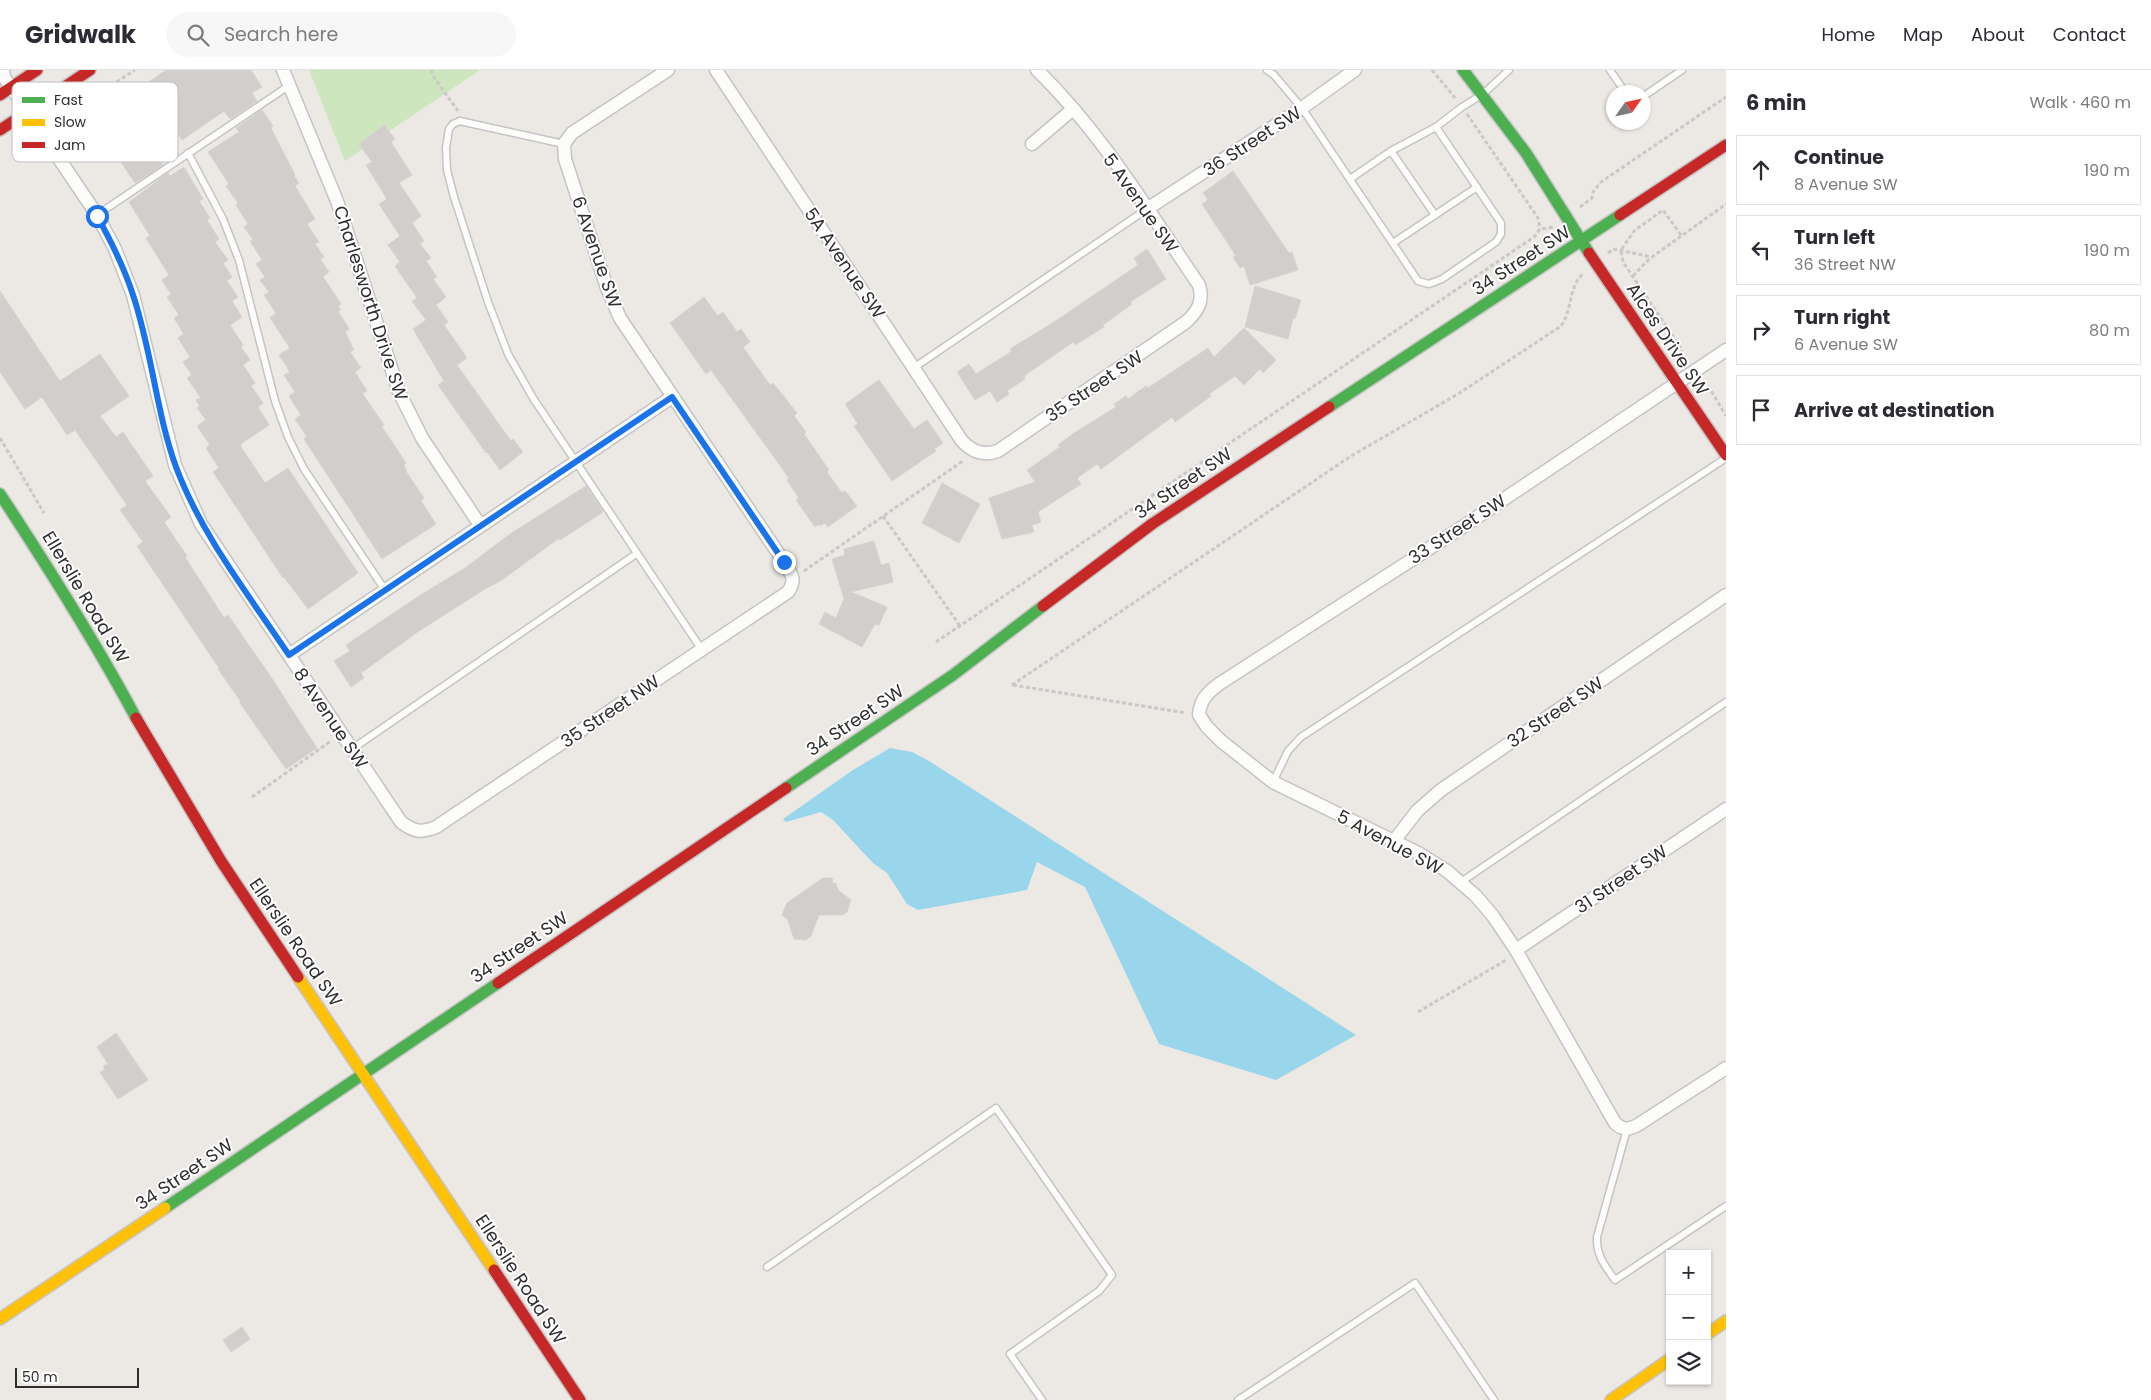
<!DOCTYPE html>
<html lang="en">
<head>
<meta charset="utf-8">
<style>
  :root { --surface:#fff; --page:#f7f7f7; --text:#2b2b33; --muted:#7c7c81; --line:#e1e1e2 }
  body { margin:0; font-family:Poppins,sans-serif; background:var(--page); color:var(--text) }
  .controls { position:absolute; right:15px; bottom:15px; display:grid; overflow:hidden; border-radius:0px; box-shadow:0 1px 4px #0004 }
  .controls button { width:45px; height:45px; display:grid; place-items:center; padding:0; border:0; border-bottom:1px solid var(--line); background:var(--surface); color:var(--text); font:25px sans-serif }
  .compass { position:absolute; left:1606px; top:15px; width:45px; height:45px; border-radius:50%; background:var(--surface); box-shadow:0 1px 4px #0004; rotate:56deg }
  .scale { position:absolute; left:15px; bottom:12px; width:124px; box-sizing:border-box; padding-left:5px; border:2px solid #2e2e2e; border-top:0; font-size:14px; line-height:18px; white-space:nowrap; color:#2e2e2e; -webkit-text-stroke:4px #fff; paint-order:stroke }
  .stop { position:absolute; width:15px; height:15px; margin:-11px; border:4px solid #1a73e8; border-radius:50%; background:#fff }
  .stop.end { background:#1a73e8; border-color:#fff; box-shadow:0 1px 5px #0008 }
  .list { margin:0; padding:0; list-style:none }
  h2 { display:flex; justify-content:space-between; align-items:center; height:65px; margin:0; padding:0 20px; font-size:21px }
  h2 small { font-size:16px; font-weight:400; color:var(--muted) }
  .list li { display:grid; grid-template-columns:32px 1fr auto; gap:15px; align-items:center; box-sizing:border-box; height:70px; margin:0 10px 10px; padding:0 10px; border:1px solid var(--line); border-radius:0px }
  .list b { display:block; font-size:19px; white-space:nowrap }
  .list p { margin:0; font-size:16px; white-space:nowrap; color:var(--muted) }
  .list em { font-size:16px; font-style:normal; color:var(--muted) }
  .icon { flex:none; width:28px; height:28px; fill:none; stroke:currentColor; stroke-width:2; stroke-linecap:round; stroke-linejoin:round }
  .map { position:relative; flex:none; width:1726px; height:1330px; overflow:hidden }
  header { display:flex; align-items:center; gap:30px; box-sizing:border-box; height:70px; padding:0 25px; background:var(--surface); border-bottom:1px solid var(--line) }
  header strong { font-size:24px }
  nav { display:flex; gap:28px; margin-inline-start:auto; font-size:18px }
  .search { width:350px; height:45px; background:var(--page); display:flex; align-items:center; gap:12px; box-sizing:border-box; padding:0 18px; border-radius:28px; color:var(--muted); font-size:19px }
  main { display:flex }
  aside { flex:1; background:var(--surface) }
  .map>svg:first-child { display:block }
</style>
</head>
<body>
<header>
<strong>Gridwalk</strong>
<div class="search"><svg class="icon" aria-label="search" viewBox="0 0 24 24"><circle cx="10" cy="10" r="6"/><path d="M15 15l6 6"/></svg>Search here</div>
<nav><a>Home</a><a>Map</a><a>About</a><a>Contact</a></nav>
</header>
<main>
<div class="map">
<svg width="1726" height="1330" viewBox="0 0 1726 1330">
  <rect width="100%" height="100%" fill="#ece8e4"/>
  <path fill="#cee6be" d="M309 0H480L345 91Z"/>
  <path fill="#99d6ec" d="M890 678 912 682 929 691 1356 965 1276 1010 1159 974 1085 817 1037 792 1027 820 918 840 907 834 887 803 873 793 833 750 821 742 786 752 783 749 853 700Z"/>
  <g fill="#d1cecb" stroke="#d7d4d0">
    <path d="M166 0H251L262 17 252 23 257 31 230 49 224 41 182 70 162 40 138 56 163 95 135 113 110 76 95 86 80 64 95 53 93 50Z"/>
    <path d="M262 40 273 56 271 58 295 105 294 106 299 113 295 116 315 149 307 154 319 172 315 174 324 187 320 189 329 202 323 207 341 234 338 236 341 240 338 241 349 259 345 262 354 280 350 282 361 298 355 302 367 321 362 323 384 355 382 357 406 393 404 395 407 403 424 428 421 431 436 454 382 489 304 369 307 367 295 349 301 345 289 326 295 322 284 305 290 302 279 285 290 278 270 248 276 243 264 225 269 222 260 210 265 207 256 194 262 190 250 171 253 170 244 157 248 154 236 135 238 133 226 116 229 114 208 82 239 62 236 58Z"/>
    <path d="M384 55 395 69 391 72 412 105 399 113 421 146 412 153 424 171 420 174 431 188 426 191 437 207 433 209 446 227 436 235 448 252 444 255 467 288 457 295 511 371 513 369 523 382 500 400 487 382 486 383 438 315 444 311 413 259 426 250 412 231 417 228 395 196 400 192 388 175 400 166 379 134 387 129 366 95 372 92 359 74Z"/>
    <path d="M184 97 203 129 199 131 210 148 207 150 219 169 215 172 228 190 223 193 232 207 227 211 238 227 232 231 242 247 230 255 243 275 241 277 250 290 243 295 255 313 251 316 263 333 258 337 269 355 241 374V377L265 413 288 398 358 503 308 539 284 507 283 508 213 402 219 398 206 378 210 375 197 356 206 350 197 338 200 336 196 330 201 328 187 308 192 305 183 292 190 287 178 268 184 264 174 248 179 245 167 227 171 224 162 210 169 205 146 168 150 166 129 132 168 103 170 106Z"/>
    <path d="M1233 101 1289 183 1292 182 1298 200 1250 215 1244 196 1240 198 1233 187 1236 186 1202 134 1208 130 1203 123Z"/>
    <path d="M1147 179 1166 209 1130 232 1132 234 1103 255 1104 257 1075 275 1073 272 1024 306 1025 309 1007 321 1009 324 997 332 990 321 975 330 957 302 969 294 976 304 1012 281 1010 279 1054 252 1138 195 1134 188Z"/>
    <path d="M1255 216 1301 230 1295 249 1293 248 1288 269 1245 257Z"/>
    <path d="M0 221 60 311 100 284 129 326 100 346 116 367 123 362 153 406 145 411 171 447 164 452 187 486 185 487 224 548 228 545 269 604 317 678 286 699 240 633 241 632 218 599 219 598 137 476 143 472 120 440 127 435 75 360 67 365 42 327 25 339 0 302Z"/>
    <path d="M704 227 718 246 723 242 737 262 741 259 750 272 743 277 770 315 773 313 797 343 794 346 806 362 804 364 829 400 827 402 842 423 845 421 857 436 828 457 825 453 820 456 819 454 815 457 796 430 799 428 787 410 789 408 711 300 706 304 670 253Z"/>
    <path d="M1244 258 1276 290 1263 303 1260 299 1244 315 1235 306 1209 324 1211 326 1175 352 1172 347 1101 399 1097 394 1077 408 1081 414 1038 442 1041 452 1032 455 1034 462 1002 469 989 428 1035 412 1027 400 1060 377 1058 375 1074 363 1116 337 1114 334 1126 326 1128 329 1146 316 1148 318 1208 278 1214 287Z"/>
    <path d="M879 310 914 359 927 350 943 373 934 379 936 381 892 411 854 356 858 354 845 334Z"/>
    <path d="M942 413 980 434 959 473 922 453Z"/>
    <path d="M586 416 603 442 560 470 559 468 502 510 485 519 419 561 361 603 364 608 351 617 334 591 350 581 346 575 419 526 465 498 510 464Z"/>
    <path d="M874 471 881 495 889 493 893 512 851 522 887 537 879 555 875 554 862 577 819 554 825 542 836 548 844 529 832 489 845 485 844 479Z"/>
    <path d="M823 808H832L833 814 836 813 838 820 851 830 847 842 842 845H819L811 866 806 870 794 869 788 850 782 845 787 833Z"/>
    <path d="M116 963 148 1010 118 1029 100 1002 105 999 103 996 108 994 97 977Z"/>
    <path d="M242 1257 250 1269 231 1282 223 1270Z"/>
  </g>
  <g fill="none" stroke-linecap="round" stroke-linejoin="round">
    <defs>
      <g id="lane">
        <path d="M1267 0 1274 5 1302 38 1418 211 1429 214 1442 209 1496 172 1501 164V153L1436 57"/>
        <path d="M1610 0 1625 22"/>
        <path d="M1644 26 1682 0"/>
        <path d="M564 74 460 51 453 54 449 59 446 78 447 100 454 127 488 232 508 284 533 328 702 580"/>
        <path d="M1391 81 1435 145"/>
        <path d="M188 83 223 149 239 190 275 331 288 367 304 399 385 520"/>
        <path d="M1350 109 1391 81 1436 57 1462 37 1483 24 1509 0"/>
        <path d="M97 145 290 15"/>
        <path d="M1393 173 1477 117"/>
        <path d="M915 297 1147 139"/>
        <path d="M352 679 636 484"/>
        <path d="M1273 712 1288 681 1301 667 1726 388"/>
        <path d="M1461 812 1726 632"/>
        <path d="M1627 1059 1597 1167C1596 1185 1605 1196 1615 1210L1726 1136"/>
        <path d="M767 1197 996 1038 1112 1205 1099 1221 1010 1284 1042 1330"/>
        <path d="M1238 1330 1415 1213 1494 1330"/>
      </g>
      <g id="street">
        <path d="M3 0 4 7 97 145 115 179 133 225 175 395 201 454 401 752C414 762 421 763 436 757L788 522C797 509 791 504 784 492L620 248 607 218 565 89 564 74 572 63 668 0"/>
        <path d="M283 0 337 131 399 322 422 368 480 455"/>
        <path d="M716 0 962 371C972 382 984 386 998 381L1186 252C1198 241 1204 231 1199 215 1149 142 1101 62 1037 0"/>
        <path d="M1032 74 1073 39"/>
        <path d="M1147 139 1302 38 1355 0"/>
        <path d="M1726 280 1461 458 1219 614C1207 623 1200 630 1199 645L1207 657 1221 671 1273 712 1420 784 1447 801 1476 826 1493 846 1516 880 1615 1053 1620 1057 1627 1059 1636 1056 1726 998"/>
        <path d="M289 585 672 327"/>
        <path d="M1394 771 1417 741 1441 720 1726 525"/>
        <path d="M1516 880 1726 739"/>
      </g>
      <g id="fast">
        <path d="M1463 0 1526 83 1589 183"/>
        <path d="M1329 337 1620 145"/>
        <path d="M0 424C48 497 95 571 136 648"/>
        <path d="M786 718 953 605 1043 536"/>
        <path d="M165 1138 498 913"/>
      </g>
      <g id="slow">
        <path d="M298 907 494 1200"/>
        <path d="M0 1249 165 1138"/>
        <path d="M1707 1264 1726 1251"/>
        <path d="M1611 1330 1670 1289"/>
      </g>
      <g id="jam">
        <path d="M0 25 37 0"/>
        <path d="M0 60 90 0"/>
        <path d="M1620 145 1726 75"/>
        <path d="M1589 183 1726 385"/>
        <path d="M1043 536 1152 454 1329 337"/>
        <path d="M136 648 221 791 298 907"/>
        <path d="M498 913 786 718"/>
        <path d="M494 1200 580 1330"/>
      </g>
    </defs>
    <use href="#lane" stroke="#c5c4c5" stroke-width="9"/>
    <use href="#street" stroke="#c5c4c5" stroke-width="15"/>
    <use href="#fast" stroke="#c5c4c5" stroke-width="14"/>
    <use href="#slow" stroke="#c5c4c5" stroke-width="14"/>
    <use href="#jam" stroke="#c5c4c5" stroke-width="14"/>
    <g stroke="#c9c9c8" stroke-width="3" stroke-dasharray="4 2.5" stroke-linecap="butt">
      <path d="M431 0 433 6 458 41"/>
      <path d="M1432 0 1456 29"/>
      <path d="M55 44 66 45 70 42 135 0"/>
      <path d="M1467 44 1538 148 1540 159"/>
      <path d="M1580 137 1592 128 1593 122 1601 112 1726 27"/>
      <path d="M1681 165 1663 140 1634 161 1621 180 1623 192 1681 278 1683 287 1687 292"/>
      <path d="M1608 183 1613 179 1652 187 1726 134"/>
      <path d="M1633 206 1651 187"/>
      <path d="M1702 313 1709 317 1726 346"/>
      <path d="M0 368 44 443"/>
      <path d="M883 446 960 556"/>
      <path d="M804 501 963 391"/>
      <path d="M936 572 1534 167 1540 159 1554 157"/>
      <path d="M1012 615 1351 386 1458 324 1561 256C1573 239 1568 216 1584 203"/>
      <path d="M1013 615 1186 643"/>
      <path d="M252 727 331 671"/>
      <path d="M1418 942 1506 890"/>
    </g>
    <use href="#lane" stroke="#fcfcfb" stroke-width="6"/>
    <use href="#street" stroke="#fcfcfb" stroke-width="12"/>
    <use href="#fast" stroke="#4caf50" stroke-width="11"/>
    <use href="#slow" stroke="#ffc107" stroke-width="11"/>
    <use href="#jam" stroke="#c62828" stroke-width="11"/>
  </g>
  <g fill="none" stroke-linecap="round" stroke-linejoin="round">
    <path stroke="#1a73e8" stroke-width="6" d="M97 146C111 171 124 197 133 225 152 281 156 342 176 397 202 466 248 524 289 585L672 327 784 492"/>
  </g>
  <g text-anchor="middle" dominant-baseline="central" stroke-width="4" stroke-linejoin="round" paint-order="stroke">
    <g font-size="18" fill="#2e2e2e" stroke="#fff">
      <text transform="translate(1252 71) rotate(-33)">36 Street SW</text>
      <text transform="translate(1141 133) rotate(55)">5 Avenue SW</text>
      <text transform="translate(597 182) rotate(71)">6 Avenue SW</text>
      <text transform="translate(1521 190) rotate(-33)">34 Street SW</text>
      <text transform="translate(845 193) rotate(56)">5A Avenue SW</text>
      <text transform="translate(371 233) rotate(72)">Charlesworth Drive SW</text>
      <text transform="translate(1668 269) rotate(56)">Alces Drive SW</text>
      <text transform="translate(1094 316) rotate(-34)">35 Street SW</text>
      <text transform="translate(1183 413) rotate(-34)">34 Street SW</text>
      <text transform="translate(1457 459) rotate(-33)">33 Street SW</text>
      <text transform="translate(86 527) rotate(59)">Ellerslie Road SW</text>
      <text transform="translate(610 641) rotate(-34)">35 Street NW</text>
      <text transform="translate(1555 642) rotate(-34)">32 Street SW</text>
      <text transform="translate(331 648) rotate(56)">8 Avenue SW</text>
      <text transform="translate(855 650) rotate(-34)">34 Street SW</text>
      <text transform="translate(1390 772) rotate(28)">5 Avenue SW</text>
      <text transform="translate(1621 809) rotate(-34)">31 Street SW</text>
      <text transform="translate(296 872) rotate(56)">Ellerslie Road SW</text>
      <text transform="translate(519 877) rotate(-34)">34 Street SW</text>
      <text transform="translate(184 1104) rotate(-34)">34 Street SW</text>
      <text transform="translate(521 1209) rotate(57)">Ellerslie Road SW</text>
    </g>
  </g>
  <rect x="12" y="12" width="166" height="80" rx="8" fill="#fff" stroke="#c0c0c0" stroke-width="1"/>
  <rect x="22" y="27" width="23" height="6" fill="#4caf50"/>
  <rect x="22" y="49" width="23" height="7" fill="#ffc107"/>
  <rect x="22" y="72" width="23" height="6" fill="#c62828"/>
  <g font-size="14" fill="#2e2e2e">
    <text x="54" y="35">Fast</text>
    <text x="54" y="57">Slow</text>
    <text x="54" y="80">Jam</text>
  </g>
</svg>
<div class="controls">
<button>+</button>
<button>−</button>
<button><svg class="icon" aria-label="layers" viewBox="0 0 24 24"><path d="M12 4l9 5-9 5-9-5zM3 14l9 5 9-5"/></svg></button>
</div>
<svg class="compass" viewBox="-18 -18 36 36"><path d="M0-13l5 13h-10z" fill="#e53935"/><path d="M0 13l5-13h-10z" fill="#7c7c81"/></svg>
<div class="scale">50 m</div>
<div class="stop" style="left:97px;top:146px"></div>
<div class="stop end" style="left:784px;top:492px"></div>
</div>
<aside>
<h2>6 min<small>Walk · 460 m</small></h2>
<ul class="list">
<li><svg class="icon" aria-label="ahead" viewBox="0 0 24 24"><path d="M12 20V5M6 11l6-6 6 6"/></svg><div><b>Continue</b><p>8 Avenue SW</p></div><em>190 m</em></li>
<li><svg class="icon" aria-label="left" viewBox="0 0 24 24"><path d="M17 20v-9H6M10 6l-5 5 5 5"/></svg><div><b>Turn left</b><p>36 Street NW</p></div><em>190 m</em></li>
<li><svg class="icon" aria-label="right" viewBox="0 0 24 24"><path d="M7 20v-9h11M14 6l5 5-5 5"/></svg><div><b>Turn right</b><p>6 Avenue SW</p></div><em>80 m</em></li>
<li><svg class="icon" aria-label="arrive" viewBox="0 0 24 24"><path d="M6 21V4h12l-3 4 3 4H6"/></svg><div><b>Arrive at destination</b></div></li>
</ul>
</aside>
</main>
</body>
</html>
